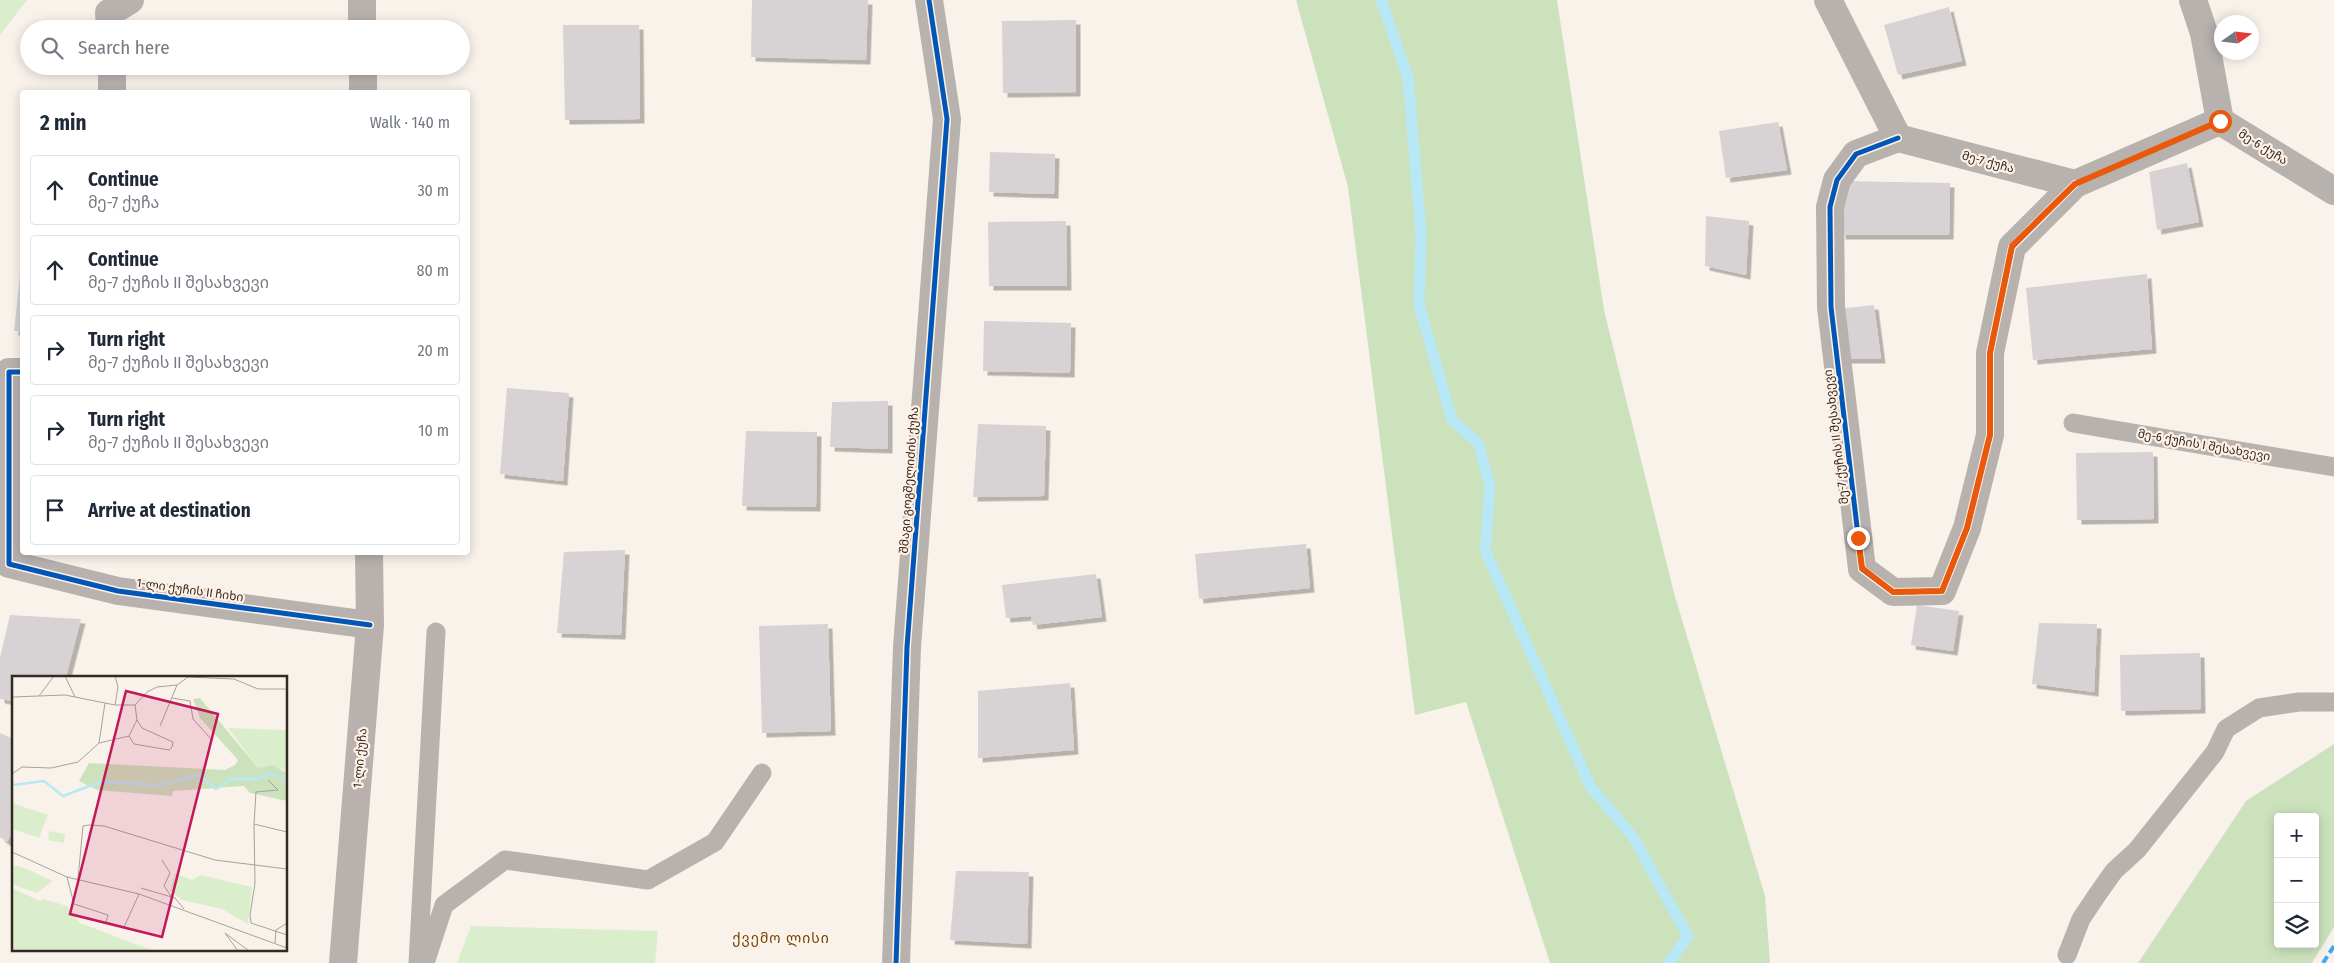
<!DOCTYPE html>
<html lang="en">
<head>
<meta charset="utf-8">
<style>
  :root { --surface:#fff; --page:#f6f6f7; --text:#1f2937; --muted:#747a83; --line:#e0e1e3 }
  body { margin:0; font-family:"Fira Sans Condensed","Noto Sans Georgian",sans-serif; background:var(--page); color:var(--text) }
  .controls { position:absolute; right:15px; bottom:15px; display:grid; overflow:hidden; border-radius:5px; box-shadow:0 2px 12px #0003 }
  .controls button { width:45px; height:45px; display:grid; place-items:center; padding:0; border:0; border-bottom:1px solid var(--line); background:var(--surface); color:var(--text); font:25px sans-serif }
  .compass { position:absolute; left:2214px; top:15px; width:45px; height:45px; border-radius:50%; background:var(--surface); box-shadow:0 2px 12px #0003; rotate:76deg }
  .stop { position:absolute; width:15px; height:15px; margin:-11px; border:4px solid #ea580c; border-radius:50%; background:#fff }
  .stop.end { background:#ea580c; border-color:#fff; box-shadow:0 1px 5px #0008 }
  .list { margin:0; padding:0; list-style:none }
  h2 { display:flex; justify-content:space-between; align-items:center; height:65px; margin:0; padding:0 20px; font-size:21px }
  h2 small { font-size:16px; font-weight:400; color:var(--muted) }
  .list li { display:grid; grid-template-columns:32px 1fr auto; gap:15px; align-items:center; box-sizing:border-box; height:70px; margin:0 10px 10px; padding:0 10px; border:1px solid var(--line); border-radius:5px }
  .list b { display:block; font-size:19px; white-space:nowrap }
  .list p { margin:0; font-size:16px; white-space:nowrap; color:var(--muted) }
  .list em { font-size:16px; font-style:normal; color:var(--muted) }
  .icon { flex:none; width:28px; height:28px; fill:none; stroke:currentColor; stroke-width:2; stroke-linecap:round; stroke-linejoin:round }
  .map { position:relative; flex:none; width:2334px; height:963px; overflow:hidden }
  .search { position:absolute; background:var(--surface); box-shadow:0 2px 12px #0003; left:20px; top:20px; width:450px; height:55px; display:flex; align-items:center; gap:12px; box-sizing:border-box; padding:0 18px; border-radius:28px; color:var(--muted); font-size:19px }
  .panel { position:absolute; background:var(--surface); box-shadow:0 2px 12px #0003; left:20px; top:90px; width:450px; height:465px; border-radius:5px }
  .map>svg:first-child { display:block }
</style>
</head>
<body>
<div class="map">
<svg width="2334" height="963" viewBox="0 0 2334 963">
  <defs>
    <filter id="shadow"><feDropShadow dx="4.5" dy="4.5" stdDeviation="0" flood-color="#0004"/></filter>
  </defs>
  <rect width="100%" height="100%" fill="#f9f2eb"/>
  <g fill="#daeecb">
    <path d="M0 0H27L0 35Z"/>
    <path d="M471 926 658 931 655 963H457Z"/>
  </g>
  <g fill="#cce2bd" fill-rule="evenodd">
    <path d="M1296 0H1557L1604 310 1674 593 1765 896 1770 963H1550L1466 702 1415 715 1348 187Z"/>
    <path d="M2334 744V927L2312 963H2138L2246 801ZM2278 817H2315V944H2278Z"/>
  </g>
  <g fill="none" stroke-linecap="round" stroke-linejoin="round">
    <path stroke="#b8e7f5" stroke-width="11" d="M1381 0 1408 77 1421 233 1419 305 1452 420 1479 444 1490 487 1485 550 1590 786 1633 837 1688 936 1669 963"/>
  </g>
  <g fill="#d7d3d4" filter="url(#shadow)">
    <path d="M752 0H868L866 60 751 57Z"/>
    <path d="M1949 7 1962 61 1898 75 1884 25Z"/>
    <path d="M1076 20V92L1003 93 1002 21Z"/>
    <path d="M563 25H639L640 119 565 120Z"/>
    <path d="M1778 122 1787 170 1726 178 1719 131Z"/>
    <path d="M990 152 1055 154 1054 194 989 192Z"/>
    <path d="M2187 163 2199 222 2157 230 2149 172Z"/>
    <path d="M1842 181 1950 183 1949 235H1841Z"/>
    <path d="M1706 216 1749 221 1746 275 1705 266Z"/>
    <path d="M1066 221 1067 286H989L988 222Z"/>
    <path d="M21 268 22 331H14Z"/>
    <path d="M2147 274 2152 349 2033 360 2026 288Z"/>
    <path d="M1874 305 1881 359H1841L1837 309Z"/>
    <path d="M984 321 1071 323 1070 373 983 371Z"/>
    <path d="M507 388 569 393 563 481 500 474Z"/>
    <path d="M888 401V449L830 447 832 402Z"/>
    <path d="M978 424 1046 426 1044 496 973 497Z"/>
    <path d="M746 431 817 432 816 507 742 506Z"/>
    <path d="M2153 452 2154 519 2077 520 2076 453Z"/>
    <path d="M1306 544 1310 588 1199 599 1195 554Z"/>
    <path d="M625 550 621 635 557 633 564 552Z"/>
    <path d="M1096 574 1102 617 1033 625 1031 616 1006 618 1002 585Z"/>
    <path d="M1917 605 1959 611 1953 651 1911 645Z"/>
    <path d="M10 615 81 619 66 677H14V701L0 699V658Z"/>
    <path d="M2039 623 2097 624 2094 692 2032 684Z"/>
    <path d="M828 624 831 731 762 733 759 626Z"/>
    <path d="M2200 653 2201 709 2121 711 2120 655Z"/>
    <path d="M1070 683 1074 750 978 758V691Z"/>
    <path d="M0 733 14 739V829L7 842 0 837Z"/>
    <path d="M956 871 1029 872 1027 944 950 940Z"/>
  </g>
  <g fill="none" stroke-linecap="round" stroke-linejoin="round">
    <g stroke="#b8b2af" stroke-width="19">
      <path d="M2073 423 2334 467"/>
      <path d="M2067 955 2081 919 2097 895 2114 871 2137 850 2215 752 2226 729 2259 708 2299 702H2334"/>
      <path d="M418 963 436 632"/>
      <path d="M425 963 444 905 505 860 648 880 715 842 762 773"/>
    </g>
    <g stroke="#b8b2af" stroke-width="28">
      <path d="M1828 0 1898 138 2075 184 2220 121"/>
      <path d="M2193 0 2204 33 2220 121 2334 191"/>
      <path d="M110 29 109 13 130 0"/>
      <path d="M112 66V92"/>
      <path d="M1898 138 1856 154 1837 180 1830 207 1831 307 1862 569 1893 592 1942 591 1967 528 1990 435V353L2012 247 2075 184"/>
      <path d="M22 372H9V564L118 591 370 625"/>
      <path d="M896 963 907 647 947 119 929 0"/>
    </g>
    <g stroke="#b8b1ae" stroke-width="28">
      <path d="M362 0V29"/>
      <path d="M363 66V92"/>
      <path d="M343 963 370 625 369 552"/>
    </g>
    <path stroke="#3fa9f5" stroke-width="4" stroke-dasharray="8 4" stroke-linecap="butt" d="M2323 963 2334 946"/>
    <defs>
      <g id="cycleway">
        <path d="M1898 138 1856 154 1837 180 1830 207 1831 307 1862 569 1893 592 1942 591 1967 528 1990 435V353L2012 247 2075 184"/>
        <path d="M22 372H9V564L118 591 370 625"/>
        <path d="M896 963 907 647 947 119 929 0"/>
      </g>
    </defs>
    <use href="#cycleway" stroke="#fff1e5" stroke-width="8"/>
    <use href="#cycleway" stroke="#0057b8" stroke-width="5"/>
  </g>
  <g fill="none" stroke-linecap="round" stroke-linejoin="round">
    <path stroke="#ea580c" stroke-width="6" d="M1858 538 1862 568 1893 592 1942 591 1967 528 1990 435V353L2012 246 2075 184 2220 121"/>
  </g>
  <g text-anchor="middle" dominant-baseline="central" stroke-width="4.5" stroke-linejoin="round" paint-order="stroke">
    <g font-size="12" fill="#322922" stroke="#fff1e5">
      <text transform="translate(2263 147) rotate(32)">მე-6 ქუჩა</text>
      <text transform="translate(1988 162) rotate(15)">მე-7 ქუჩა</text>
      <text transform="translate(1836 437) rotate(-97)">მე-7 ქუჩის II შესახვევი</text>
      <text transform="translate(2204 445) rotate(10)">მე-6 ქუჩის I შესახვევი</text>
      <text transform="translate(909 480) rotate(-86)">შმაგი გოგშელიძის ქუჩა</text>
      <text transform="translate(190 590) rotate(8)">1-ლი ქუჩის II ჩიხი</text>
      <text transform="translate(360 758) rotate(-85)">1-ლი ქუჩა</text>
    </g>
    <g font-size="14" letter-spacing="1" fill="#684412" stroke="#fff1e5">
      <text x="781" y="938">ქვემო ლისი</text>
    </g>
  </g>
  <g transform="translate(12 676)">
    <rect width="275" height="275" fill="#f9f2eb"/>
    <path d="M216 52 275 54V97L270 93 246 92ZM0 127 36 139 27 162 0 153ZM37 155 53 158 52 167 36 164ZM0 189 10 191 41 205 25 217 0 208ZM163 197 180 204 189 199 240 211 236 248 210 233 170 224 158 215ZM0 212 28 225 31 223 55 230 68 247 142 275H0Z" fill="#daeecb"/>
    <path d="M188 22 246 92 260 89 275 97V125L238 117 232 110 161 115 160 120 85 114 67 105 77 87 213 94 223 89 226 84 188 42 181 23Z" fill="#cce2bd"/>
    <path fill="none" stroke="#b8e7f5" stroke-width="2.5" d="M1 109 32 105 51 120 88 106 146 109 188 99 204 113 219 103H247L259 97 275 105"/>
    <path fill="none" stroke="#a9a29b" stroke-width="1" d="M53 0 63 21M103 0 106 11 103 29M27 20 42 0M0 21 53 19 103 29H123L135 16 145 11 165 9 176 1 222 3 246 13H275M160 22 178 25 181 43 199 63M148 50 165 9M117 60 122 68 157 74 160 71 161 66 130 52 125 44M87 67 93 27M0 70V91M0 98 10 91 39 92 66 86 87 67 117 60 125 44 123 29M242 148 244 116 266 114 256 104M275 156 242 148 243 207 238 239 239 247 275 259M0 176 55 201 127 218 275 272M150 184 158 197 152 210 159 220M55 201 62 228 96 239 94 246 112 251 127 218M66 203 71 150 77 149 92 150 203 184 275 193M129 212 163 222 172 233M213 257 237 275M213 257 226 275M263 267 264 254 275 247"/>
    <path fill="#c2185b" fill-opacity="0.15" stroke="#c2185b" stroke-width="2.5" d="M114 15 206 38 150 261 58 238Z"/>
    <rect width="275" height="275" fill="none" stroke="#322922" stroke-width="2.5"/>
  </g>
</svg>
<div class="controls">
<button>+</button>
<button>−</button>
<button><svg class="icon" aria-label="layers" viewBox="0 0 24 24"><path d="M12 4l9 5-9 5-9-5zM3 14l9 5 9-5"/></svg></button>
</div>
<svg class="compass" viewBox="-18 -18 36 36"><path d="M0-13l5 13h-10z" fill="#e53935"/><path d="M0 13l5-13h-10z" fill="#747a83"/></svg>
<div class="stop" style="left:2220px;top:121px"></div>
<div class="stop end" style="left:1858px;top:538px"></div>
<div class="search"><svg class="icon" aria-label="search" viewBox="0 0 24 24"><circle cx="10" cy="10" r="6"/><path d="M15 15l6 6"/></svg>Search here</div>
<section class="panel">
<h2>2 min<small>Walk · 140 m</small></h2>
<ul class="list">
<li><svg class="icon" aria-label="ahead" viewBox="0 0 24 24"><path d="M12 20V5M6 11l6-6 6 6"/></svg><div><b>Continue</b><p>მე-7 ქუჩა</p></div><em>30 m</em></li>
<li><svg class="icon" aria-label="ahead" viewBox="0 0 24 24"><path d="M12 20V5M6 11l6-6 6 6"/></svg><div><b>Continue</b><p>მე-7 ქუჩის II შესახვევი</p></div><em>80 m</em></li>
<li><svg class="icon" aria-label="right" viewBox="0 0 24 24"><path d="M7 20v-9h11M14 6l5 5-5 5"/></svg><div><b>Turn right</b><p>მე-7 ქუჩის II შესახვევი</p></div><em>20 m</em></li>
<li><svg class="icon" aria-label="right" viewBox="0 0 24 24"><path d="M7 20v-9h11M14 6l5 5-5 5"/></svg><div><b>Turn right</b><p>მე-7 ქუჩის II შესახვევი</p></div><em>10 m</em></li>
<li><svg class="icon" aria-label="arrive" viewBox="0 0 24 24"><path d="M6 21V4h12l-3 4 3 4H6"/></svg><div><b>Arrive at destination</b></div></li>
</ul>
</section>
</div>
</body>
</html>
